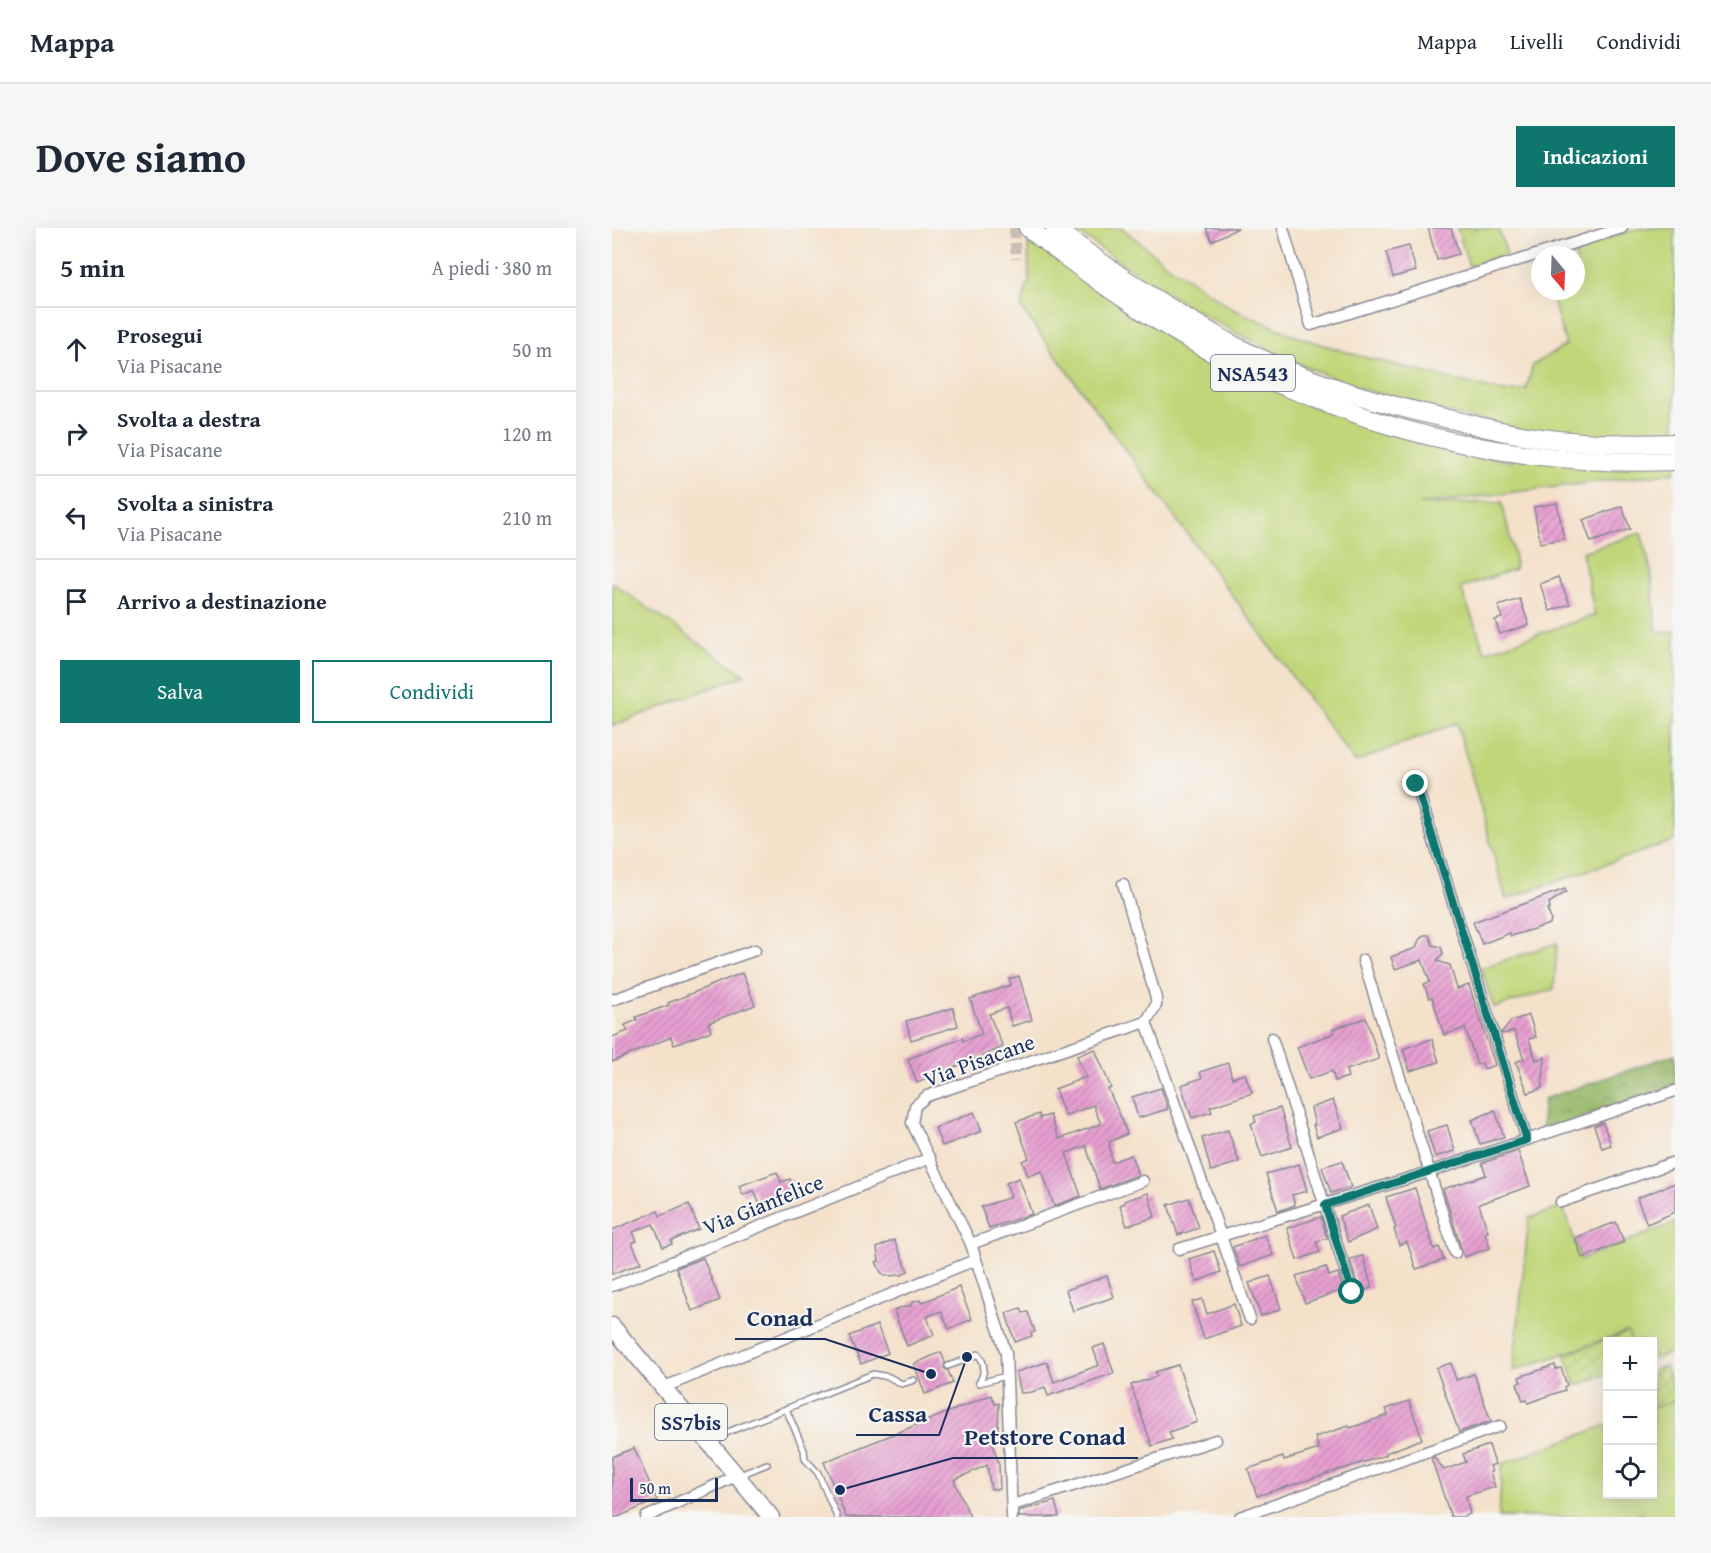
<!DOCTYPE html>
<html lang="it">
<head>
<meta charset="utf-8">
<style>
  :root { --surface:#fff; --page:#f6f6f7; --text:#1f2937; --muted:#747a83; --line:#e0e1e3; --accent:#0f766e }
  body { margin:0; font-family:"Gentium Book Plus",serif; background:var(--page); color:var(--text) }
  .controls { position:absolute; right:18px; bottom:18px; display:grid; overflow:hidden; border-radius:0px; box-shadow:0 6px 24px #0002 }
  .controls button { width:54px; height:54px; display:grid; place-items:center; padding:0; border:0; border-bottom:2px solid var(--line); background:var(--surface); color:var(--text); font:30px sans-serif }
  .compass { position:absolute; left:919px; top:18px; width:54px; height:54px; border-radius:50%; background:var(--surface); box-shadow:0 6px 24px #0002; rotate:161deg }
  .scale { position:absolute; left:18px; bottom:15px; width:88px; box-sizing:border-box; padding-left:6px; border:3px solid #1b2f5e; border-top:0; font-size:16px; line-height:21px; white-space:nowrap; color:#1b2f5e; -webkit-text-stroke:4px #f6f6f2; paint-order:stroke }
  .stop { position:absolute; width:18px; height:18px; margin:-14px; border:4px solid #0f766e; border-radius:50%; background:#fff }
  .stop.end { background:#0f766e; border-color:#fff; box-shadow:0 2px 6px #0008 }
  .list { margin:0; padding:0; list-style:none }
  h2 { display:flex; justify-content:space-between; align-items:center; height:78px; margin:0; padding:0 24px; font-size:26px }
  h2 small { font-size:20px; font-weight:400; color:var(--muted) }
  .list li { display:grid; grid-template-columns:39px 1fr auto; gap:18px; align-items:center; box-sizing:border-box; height:84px; padding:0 24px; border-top:2px solid var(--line) }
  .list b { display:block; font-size:22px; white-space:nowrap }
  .list p { margin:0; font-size:20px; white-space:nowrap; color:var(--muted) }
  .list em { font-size:20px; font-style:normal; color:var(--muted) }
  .actions { display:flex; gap:12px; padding:18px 24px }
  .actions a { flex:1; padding:14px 0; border:2px solid var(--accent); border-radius:0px; text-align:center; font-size:21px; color:var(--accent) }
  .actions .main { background:var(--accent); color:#fff }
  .icon { flex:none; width:33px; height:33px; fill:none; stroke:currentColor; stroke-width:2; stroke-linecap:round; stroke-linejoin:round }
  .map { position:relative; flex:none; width:1063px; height:1289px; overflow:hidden; border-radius:0px }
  header { display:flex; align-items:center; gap:36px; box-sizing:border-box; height:84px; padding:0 30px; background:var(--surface); border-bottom:2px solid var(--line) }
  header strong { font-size:28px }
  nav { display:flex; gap:33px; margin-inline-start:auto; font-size:21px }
  .intro { display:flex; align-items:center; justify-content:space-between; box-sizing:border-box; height:144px; padding:0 36px }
  h1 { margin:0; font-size:42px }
  .button { padding:15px 27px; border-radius:0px; background:var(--accent); color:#fff; font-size:21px; font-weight:700 }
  main { display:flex; gap:36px; padding:0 36px }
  aside { flex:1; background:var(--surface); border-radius:0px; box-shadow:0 6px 24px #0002 }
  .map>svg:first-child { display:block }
</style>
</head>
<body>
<header>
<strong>Mappa</strong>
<nav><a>Mappa</a><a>Livelli</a><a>Condividi</a></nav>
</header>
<div class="intro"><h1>Dove siamo</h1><a class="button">Indicazioni</a></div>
<main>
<aside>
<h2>5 min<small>A piedi · 380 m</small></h2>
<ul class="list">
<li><svg class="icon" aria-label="ahead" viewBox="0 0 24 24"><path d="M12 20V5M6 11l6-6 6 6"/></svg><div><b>Prosegui</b><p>Via Pisacane</p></div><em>50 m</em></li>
<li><svg class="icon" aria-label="right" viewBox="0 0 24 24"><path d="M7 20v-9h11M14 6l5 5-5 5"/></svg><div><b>Svolta a destra</b><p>Via Pisacane</p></div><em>120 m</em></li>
<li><svg class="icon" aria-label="left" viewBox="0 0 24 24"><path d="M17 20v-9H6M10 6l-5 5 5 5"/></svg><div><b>Svolta a sinistra</b><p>Via Pisacane</p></div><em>210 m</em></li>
<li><svg class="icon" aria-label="arrive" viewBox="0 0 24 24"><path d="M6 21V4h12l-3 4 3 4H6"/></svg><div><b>Arrivo a destinazione</b></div></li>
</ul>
<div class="actions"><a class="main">Salva</a><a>Condividi</a></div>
</aside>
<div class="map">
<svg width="1063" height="1289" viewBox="0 0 1063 1289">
  <defs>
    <pattern id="forest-crowns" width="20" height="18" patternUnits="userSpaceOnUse" patternTransform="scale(1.5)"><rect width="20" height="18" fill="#98b769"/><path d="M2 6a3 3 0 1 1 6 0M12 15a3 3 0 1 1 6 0" fill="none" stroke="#7b955a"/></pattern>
    <pattern id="garden-furrows" width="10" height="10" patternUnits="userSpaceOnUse" patternTransform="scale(1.5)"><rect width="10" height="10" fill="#c1d679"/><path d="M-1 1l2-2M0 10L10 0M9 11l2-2" fill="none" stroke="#a5b86b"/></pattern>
    <pattern id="building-hatch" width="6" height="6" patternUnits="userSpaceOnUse" patternTransform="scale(1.5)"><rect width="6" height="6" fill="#e8a0d1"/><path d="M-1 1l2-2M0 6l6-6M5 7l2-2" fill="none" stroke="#bb83ad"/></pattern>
  </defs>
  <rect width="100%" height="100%" fill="#f6f6f2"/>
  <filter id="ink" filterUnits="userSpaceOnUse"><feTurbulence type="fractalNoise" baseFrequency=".0167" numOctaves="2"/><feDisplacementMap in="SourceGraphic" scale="12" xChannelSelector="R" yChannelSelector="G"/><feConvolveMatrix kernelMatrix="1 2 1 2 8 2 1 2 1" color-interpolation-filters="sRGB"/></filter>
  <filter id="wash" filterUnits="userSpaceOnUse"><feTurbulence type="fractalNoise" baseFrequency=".008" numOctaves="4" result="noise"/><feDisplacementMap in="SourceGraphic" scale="24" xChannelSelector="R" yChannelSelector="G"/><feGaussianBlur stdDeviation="1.35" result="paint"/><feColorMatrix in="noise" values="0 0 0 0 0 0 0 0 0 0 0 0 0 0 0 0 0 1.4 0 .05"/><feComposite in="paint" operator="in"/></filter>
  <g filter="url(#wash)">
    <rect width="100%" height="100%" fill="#f4e1ca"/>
    <g fill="#c1d679" stroke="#6e826c" stroke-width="1.5">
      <path d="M460 0H510L554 36 623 82 683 108 744 127 891 164 914 162 921 137 954 117 938 63H964V27H942L1028 0H1063V244L808 276 890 274 903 331V341L849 360 873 424 983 387 970 324 1029 305 1039 343 1044 402 1057 405 1063 403V612L894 671 845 495 743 534 409 80 417 52 416 11 638 152 696 177 773 205 900 234 905 200C853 189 793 176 742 158 640 121 547 64 460 0Z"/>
      <path d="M845 0H886L895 26 857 38Z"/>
      <path d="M0 355 133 447 0 498Z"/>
      <path d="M945 715 942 761 882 780 869 740Z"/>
      <path d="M951 979 969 1031 1063 995V1123L1041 1131 1040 1114 1019 1113 1015 1104 901 1143 917 990Z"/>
      <path d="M1063 1172V1289H1032L1030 1285 1020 1289H887L890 1236 995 1197 996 1266H1040L1041 1180Z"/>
    </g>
    <path fill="url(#forest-crowns)" stroke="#5a7364" stroke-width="1.5" d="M1063 826V857L929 905 932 871Z"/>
    <g fill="url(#garden-furrows)" stroke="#6e826c" stroke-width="1.5">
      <path d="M1016 1104 1019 1113 996 1114 995 1146 964 1157 953 1126Z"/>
      <path d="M1053 1138 1063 1165V1172L1041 1180V1142Z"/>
    </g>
    <g id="blocks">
      <g fill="url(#building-hatch)">
        <path d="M594 0H626L600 13Z"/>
        <path d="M816 0H839L847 26 825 32Z"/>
        <path d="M797 18 804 43 781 49 774 24Z"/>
        <path d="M945 275 952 311 928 315 922 279Z"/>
        <path d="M1010 278 1018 301 979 314 971 292Z"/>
        <path d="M946 349 958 376 938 383 928 356Z"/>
        <path d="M908 371 917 397 888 406 883 392 890 390 886 378Z"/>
        <path d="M953 661 954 664 937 675 938 680 935 681 939 691 938 696 899 708 898 705 870 716 861 694Z"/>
        <path d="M812 707H817L821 717 829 719 831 725 825 733 838 737 845 761 857 757 883 837 872 841 870 835 865 837 853 800 832 807 820 769 817 770 812 756 818 754 810 732 783 741 779 729 804 720 807 712Z"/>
        <path d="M130 745 143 777 96 795 99 803 62 817 59 809 0 834V809L16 803 13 797 25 792 24 789 57 777 56 775Z"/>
        <path d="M407 748 420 792 400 798 395 780 377 786 391 819 305 855 296 831 350 810 351 813 370 806 358 771 399 757 397 751Z"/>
        <path d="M341 780 346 798 299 812 294 793Z"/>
        <path d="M917 787 924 809 917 811 924 832 933 829 930 860 916 865 904 834 912 831 902 803 890 806 889 805 899 793Z"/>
        <path d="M754 790 767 831 734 842 736 849 723 853 720 843 697 851 685 819 723 805 721 801Z"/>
        <path d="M820 811 827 834 798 843 791 821Z"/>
        <path d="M483 821 499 860 496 861 511 894 515 906 497 914 500 934 519 927 526 947 488 961 474 918 454 925 469 968 442 978 430 943 416 948 410 933 417 930 404 894 427 886 428 890 438 887 447 911 489 896 481 877 453 888 443 861 474 849 465 828Z"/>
        <path d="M616 835 620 850 633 846 640 865 598 879 600 884 580 890 569 857 590 850 588 844Z"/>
        <path d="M549 860 556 881 526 890 520 869Z"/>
        <path d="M721 872 731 900 705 909 701 897H703L699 880Z"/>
        <path d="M668 880 680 919 650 929 639 896 644 894 642 888Z"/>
        <path d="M883 882 892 909 868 916 860 892Z"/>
        <path d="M362 884 370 903 330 918 323 900Z"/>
        <path d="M991 895 999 917 990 920 982 898Z"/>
        <path d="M835 897 843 923 823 929 815 903Z"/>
        <path d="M616 902 627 934 599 943 590 910Z"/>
        <path d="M906 923 918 958 867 976 876 1004 873 1005 878 1020 852 1029 831 961 874 947 870 935Z"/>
        <path d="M730 933 739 959 719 965 710 939Z"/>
        <path d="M687 936 695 963 680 967 683 977 666 983 654 946Z"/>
        <path d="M165 944 169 954 178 951 185 969 150 982 142 962 131 967 127 958Z"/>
        <path d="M407 950 420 986 377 1000 369 979 399 969 394 955Z"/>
        <path d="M1063 955V984L1035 996 1025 970Z"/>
        <path d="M803 960 822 1021 827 1019 832 1032 804 1041 795 1014 787 1017 782 1001 784 1000 774 969Z"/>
        <path d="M536 965 543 989 515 998 508 977 513 975 512 973Z"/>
        <path d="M577 970 587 1000 566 1007 556 977Z"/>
        <path d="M77 976 87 1001 59 1013 60 1016 51 1019 41 996 21 1004 25 1013 20 1015 29 1035 0 1046V1002L46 983 48 988Z"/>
        <path d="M757 977 765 1001 736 1014 727 988Z"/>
        <path d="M709 989 715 1010 704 1014 708 1024 685 1032 675 1000Z"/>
        <path d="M1004 994 1012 1014 970 1030 963 1010Z"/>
        <path d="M653 1007 661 1027 628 1039 621 1019Z"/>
        <path d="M282 1012 296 1043 290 1047 273 1048 269 1044 264 1034 267 1033 265 1020Z"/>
        <path d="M602 1023 609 1044 584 1054 577 1031Z"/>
        <path d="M751 1028 760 1060 747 1064 738 1031Z"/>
        <path d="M91 1030 108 1072 80 1083 64 1040Z"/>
        <path d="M714 1039 717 1048 726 1045 731 1062 693 1075 684 1048Z"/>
        <path d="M495 1048 502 1069 461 1083 454 1062Z"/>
        <path d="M658 1048 669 1081 649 1088 637 1055Z"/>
        <path d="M347 1059 360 1091 337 1101 329 1083 315 1089 322 1107 295 1118 282 1083 287 1080 299 1078 300 1074 308 1072 309 1075Z"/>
        <path d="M590 1071 595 1086 622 1076 629 1098 592 1111 580 1074Z"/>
        <path d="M409 1080 411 1085 416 1084 423 1104 419 1105 420 1108 403 1114 394 1085Z"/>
        <path d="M265 1097 276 1125 249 1136 237 1108Z"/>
        <path d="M492 1116 502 1145 436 1168 433 1159 420 1164 409 1165 404 1144 435 1134 442 1154 487 1137 481 1120Z"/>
        <path d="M329 1124 333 1134 332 1140 336 1143 341 1155 313 1166 302 1136Z"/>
        <path d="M839 1135 844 1152 862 1146 879 1193 847 1204 824 1140Z"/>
        <path d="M566 1137 585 1194 557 1204 560 1211 540 1218 519 1157 545 1148 543 1144Z"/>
        <path d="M943 1137 944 1141 949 1140 955 1157 952 1159 953 1162 916 1175 915 1172 911 1173 905 1155 909 1154 907 1149Z"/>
        <path d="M379 1167 383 1176 387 1175 386 1203 380 1212 387 1237 388 1261H379L375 1237 342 1252 358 1289H234L212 1234Z"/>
        <path d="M797 1173 810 1211 774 1225V1227L645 1268 636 1241 671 1229 672 1232 707 1221 703 1209 737 1198 738 1200 776 1187 774 1181Z"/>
        <path d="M877 1217 883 1236 878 1238 880 1244H878L883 1259 854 1268 858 1286 850 1289H839L819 1230 822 1229 832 1242 854 1234 851 1226Z"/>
        <path d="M22 1220 45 1272 6 1289H0V1229Z"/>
        <path d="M443 1273 447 1289H407V1283Z"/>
      </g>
    </g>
  </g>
  <g filter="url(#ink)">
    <use href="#blocks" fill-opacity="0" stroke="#888894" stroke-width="1.5"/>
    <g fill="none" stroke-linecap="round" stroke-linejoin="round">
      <path stroke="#c9bdb4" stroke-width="10" stroke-dasharray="10 5" stroke-linecap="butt" d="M402 0 404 31"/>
      <defs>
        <g id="service">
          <path d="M362 1128 366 1126C374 1136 373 1144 367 1155"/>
          <path d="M336 1138 350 1133"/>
          <path d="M367 1155 394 1148"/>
          <path d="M174 1181 192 1222 193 1231 206 1245 225 1289"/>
          <path d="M102 1215 116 1204 261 1146 277 1149 290 1156 302 1152"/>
          <path d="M128 1247 155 1236"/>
        </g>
        <g id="minor">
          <path d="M671 0 699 97 1010 0"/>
          <path d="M804 556 915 912"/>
          <path d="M511 656 544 770V777L534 794"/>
          <path d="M751 732 843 1025"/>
          <path d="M0 772 143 722"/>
          <path d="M660 810 740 1064"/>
          <path d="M949 974 1063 934"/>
          <path d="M359 1016 531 953"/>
          <path d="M567 1021 817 944 1063 863"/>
          <path d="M0 1058 318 930"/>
          <path d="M50 1160 363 1032"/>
          <path d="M401 1277 604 1212"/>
          <path d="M34 1289 124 1248"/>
          <path d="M400 1289 394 1125 359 1016 300 895 303 878 315 868 534 794 638 1091"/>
          <path d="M628 1289 888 1198"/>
        </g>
        <path id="primary" d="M0 1098 159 1289"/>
        <g id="trunk">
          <path d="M416 0C480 50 547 98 620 135 653 151 686 164 721 177 740 184 760 192 780 198 872 225 968 237 1063 233"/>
          <path d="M443 0C496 42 555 80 614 113 681 150 758 173 833 190 855 195 877 201 899 205 952 215 1009 217 1063 215"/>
        </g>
      </defs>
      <use href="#service" stroke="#888894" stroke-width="8"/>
      <use href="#minor" stroke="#888894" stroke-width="13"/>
      <use href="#primary" stroke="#888894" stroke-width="19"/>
      <use href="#trunk" stroke="#888894" stroke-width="20"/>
      <use href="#service" stroke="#fff" stroke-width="5"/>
      <use href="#minor" stroke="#fff" stroke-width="10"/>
      <use href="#primary" stroke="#fff" stroke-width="16"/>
      <use href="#trunk" stroke="#fff" stroke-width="18"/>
    </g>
  </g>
  <g fill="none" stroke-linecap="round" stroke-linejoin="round" filter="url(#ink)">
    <path stroke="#0f766e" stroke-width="8" d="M740 1064 713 977 915 912 804 556"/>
  </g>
  <g text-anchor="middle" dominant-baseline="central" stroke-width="4.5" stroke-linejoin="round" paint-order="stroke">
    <g fill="#f6f6f2" stroke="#5d6b8a" stroke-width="1.5">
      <rect x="599" y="127" width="84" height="36" rx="4.5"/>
      <rect x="43" y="1176" width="72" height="36" rx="4.5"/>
    </g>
    <g font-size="21" font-weight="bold" fill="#1b2f5e">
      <text x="641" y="145">NSA543</text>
      <text x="79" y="1194">SS7bis</text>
    </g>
    <g font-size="22" fill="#1b2f5e" stroke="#f6f6f2">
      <text transform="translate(367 832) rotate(-20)">Via Pisacane</text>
      <text transform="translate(151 976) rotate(-22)">Via Gianfelice</text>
    </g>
  </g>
  <path fill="none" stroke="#1b2f5e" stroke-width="2" d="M319 1146L213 1111H123M355 1129L327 1207H244M228 1262L341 1230H526"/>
  <g fill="#1b2f5e" stroke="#f6f6f2" stroke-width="2">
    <circle cx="319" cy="1146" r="6"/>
    <circle cx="355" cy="1129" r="6"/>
    <circle cx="228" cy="1262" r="6"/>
  </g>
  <g font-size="24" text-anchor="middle" font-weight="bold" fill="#1b2f5e" stroke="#f6f6f2" stroke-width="4.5" stroke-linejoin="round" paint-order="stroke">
    <text x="168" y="1098">Conad</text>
    <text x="286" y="1194">Cassa</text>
    <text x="433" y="1217">Petstore Conad</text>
  </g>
</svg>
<div class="controls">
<button>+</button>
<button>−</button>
<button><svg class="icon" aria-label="locate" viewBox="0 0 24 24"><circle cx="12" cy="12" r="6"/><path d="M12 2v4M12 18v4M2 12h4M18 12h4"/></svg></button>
</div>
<svg class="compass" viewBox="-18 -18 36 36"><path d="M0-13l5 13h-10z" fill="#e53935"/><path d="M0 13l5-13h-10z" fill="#747a83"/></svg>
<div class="scale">50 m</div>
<div class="stop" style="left:740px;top:1064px"></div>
<div class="stop end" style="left:804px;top:556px"></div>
</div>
</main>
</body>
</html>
